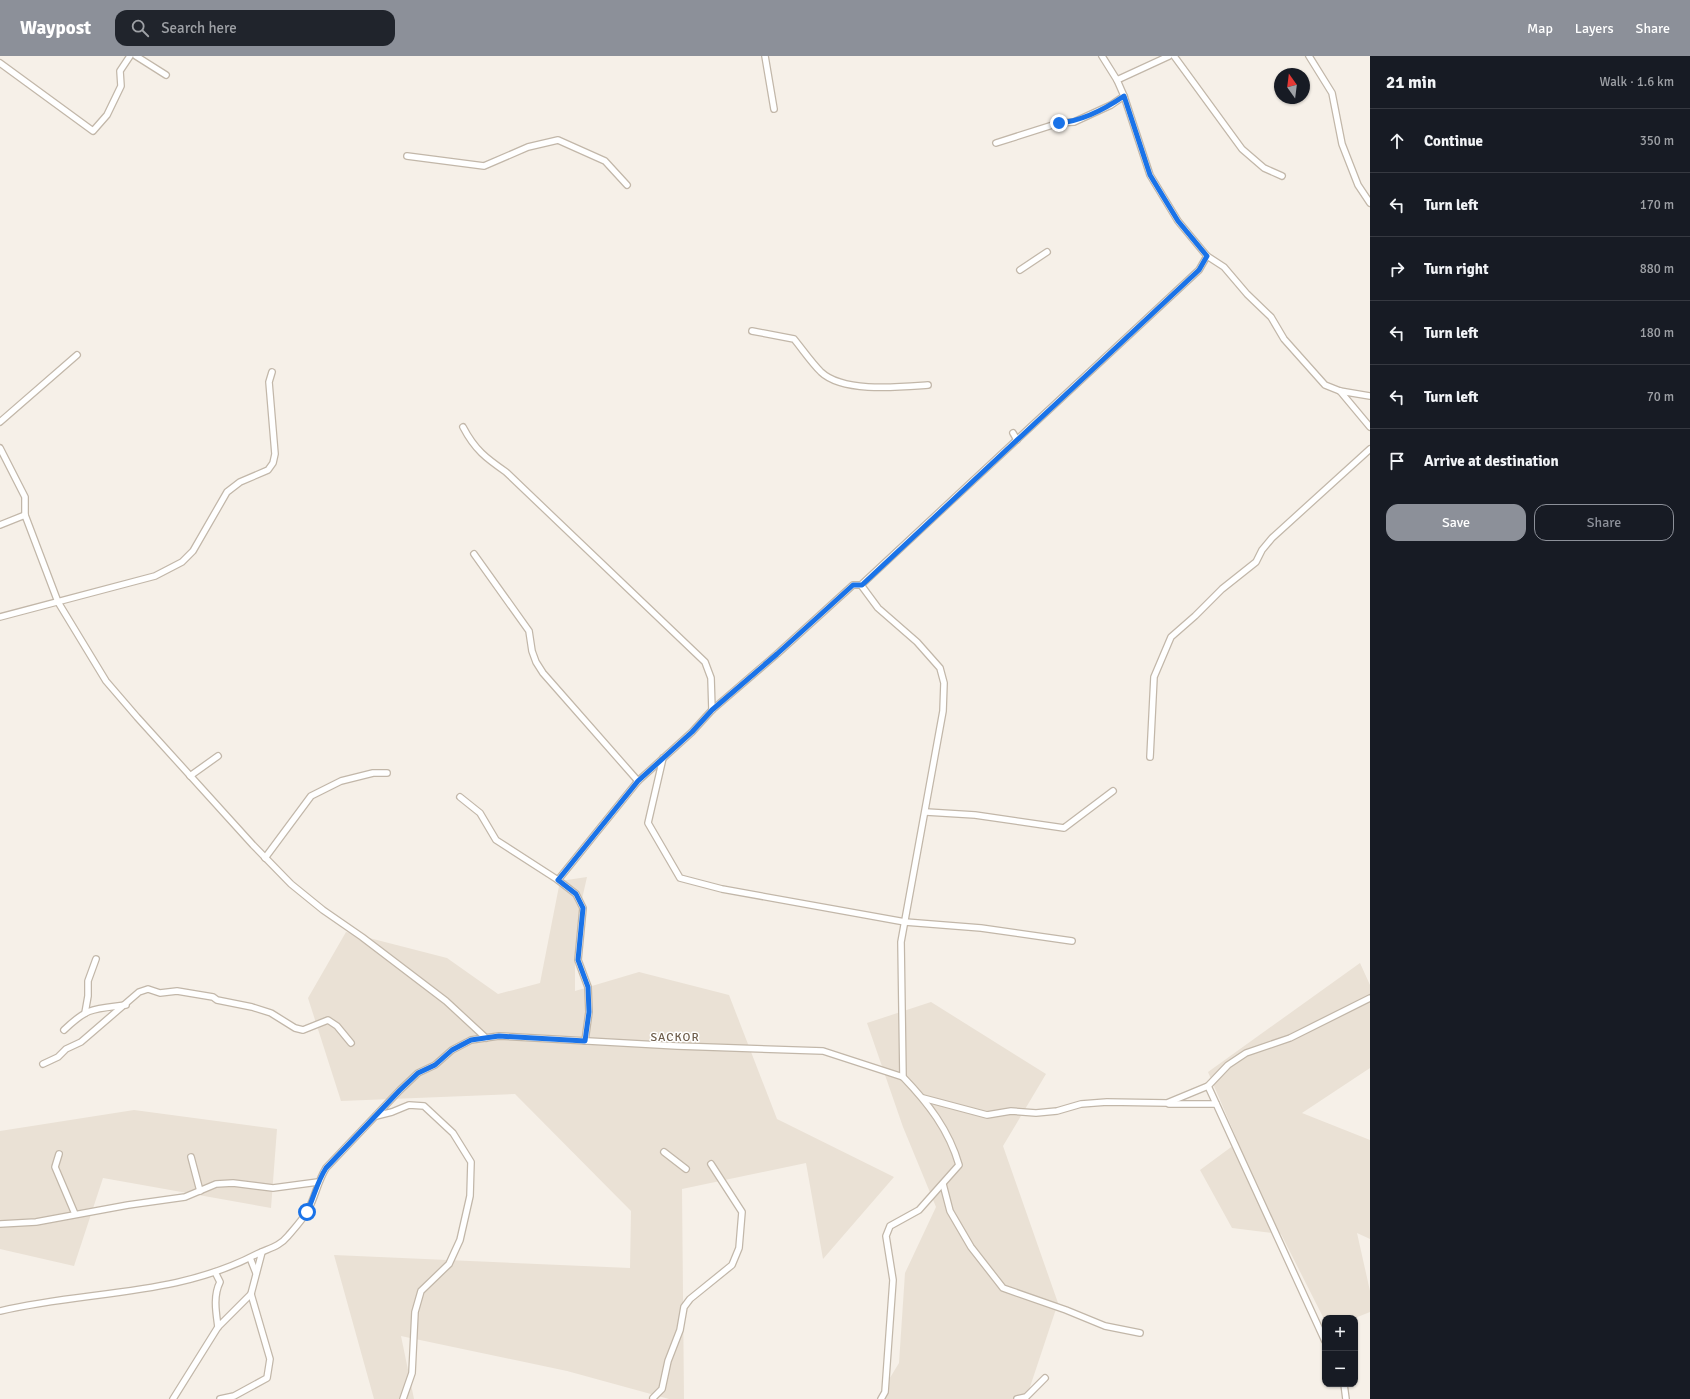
<!DOCTYPE html>
<html lang="en">
<head>
<meta charset="utf-8">
<style>
  :root { --surface:#171b24; --page:#20242c; --text:#f1f3f6; --muted:#9ea1a6; --line:#363941; --accent:#8c9099 }
  body { margin:0; font-family:Signika,sans-serif; background:var(--page); color:var(--text) }
  .controls { position:absolute; right:12px; bottom:12px; display:grid; overflow:hidden; border-radius:8px; box-shadow:0 1px 3px #0004 }
  .controls button { width:36px; height:36px; display:grid; place-items:center; padding:0; border:0; border-bottom:1px solid var(--line); background:var(--surface); color:var(--text); font:20px sans-serif }
  .compass { position:absolute; left:1274px; top:12px; width:36px; height:36px; border-radius:50%; background:var(--surface); box-shadow:0 1px 3px #0004; rotate:346deg }
  .stop { position:absolute; width:12px; height:12px; margin:-9px; border:3px solid #1a73e8; border-radius:50%; background:#fff }
  .stop.end { background:#1a73e8; border-color:#fff; box-shadow:0 1px 4px #0008 }
  .list { margin:0; padding:0; list-style:none }
  h2 { display:flex; justify-content:space-between; align-items:center; height:52px; margin:0; padding:0 16px; font-size:17px }
  h2 small { font-size:13px; font-weight:400; color:var(--muted) }
  .list li { display:grid; grid-template-columns:26px 1fr auto; gap:12px; align-items:center; box-sizing:border-box; height:64px; padding:0 16px; border-top:1px solid var(--line) }
  .list b { display:block; font-size:15px; white-space:nowrap }
  .list em { font-size:13px; font-style:normal; color:var(--muted) }
  .actions { display:flex; gap:8px; padding:12px 16px }
  .actions a { flex:1; padding:9px 0; border:1px solid var(--accent); border-radius:12px; text-align:center; font-size:14px; color:var(--accent) }
  .actions .main { background:var(--accent); color:#fff }
  .icon { flex:none; width:22px; height:22px; fill:none; stroke:currentColor; stroke-width:2; stroke-linecap:round; stroke-linejoin:round }
  .map { position:relative; flex:none; width:1370px; height:1343px; overflow:hidden }
  header { display:flex; align-items:center; gap:24px; box-sizing:border-box; height:56px; padding:0 20px; background:var(--accent); color:#fff }
  header strong { font-size:19px }
  nav { display:flex; gap:22px; margin-inline-start:auto; font-size:14px }
  .search { width:280px; height:36px; background:var(--page); display:flex; align-items:center; gap:10px; box-sizing:border-box; padding:0 14px; border-radius:12px; color:var(--muted); font-size:15px }
  main { display:flex }
  aside { flex:1; background:var(--surface) }
  .map>svg:first-child { display:block }
</style>
</head>
<body>
<header>
<strong>Waypost</strong>
<div class="search"><svg class="icon" aria-label="search" viewBox="0 0 24 24"><circle cx="10" cy="10" r="6"/><path d="M15 15l6 6"/></svg>Search here</div>
<nav><a>Map</a><a>Layers</a><a>Share</a></nav>
</header>
<main>
<div class="map">
<svg width="1370" height="1343" viewBox="0 0 1370 1343">
  <rect width="100%" height="100%" fill="#f6f0e8"/>
  <g fill="#eae1d5">
    <path d="M587 821 580 852 575 904V935L639 916 729 939 777 1063 894 1121 823 1203 806 1107 682 1133 684 1343H669L567 1315 401 1280 414 1343H374L334 1199 630 1212 631 1155 515 1038 341 1045 308 942 346 876 447 902 498 938 540 927 560 825Z"/>
    <path d="M1360 907 1370 929V1012L1302 1057 1370 1084V1183L1357 1177 1370 1235V1256L1355 1262H1325V1265L1281 1178 1232 1172 1200 1114 1238 1086 1208 1016Z"/>
    <path d="M931 946 1046 1018 1003 1090 1058 1247 1026 1343H877L899 1307 905 1217 936 1151 903 1071 867 967Z"/>
    <path d="M134 1054 277 1073 271 1152 103 1122 74 1210 0 1193V1075Z"/>
  </g>
  <g fill="none" stroke-linecap="round" stroke-linejoin="round">
    <defs>
      <g id="street">
        <path d="M136 0 166 19"/>
        <path d="M765 0 774 53"/>
        <path d="M1102 0 1117 24 1124 40 1150 119 1178 165 1207 200 1224 211 1247 238 1271 261 1284 283 1325 329 1340 335 1370 340"/>
        <path d="M1174 0 1242 93 1264 112 1282 120"/>
        <path d="M1309 0 1332 37 1342 88 1358 129 1370 147"/>
        <path d="M0 7 93 75 107 59 121 30 120 15 130 0"/>
        <path d="M1117 24 1169 0"/>
        <path d="M996 87 1059 67 1074 66 1111 49 1124 40"/>
        <path d="M407 100 484 110 528 91 558 84 605 105 627 129"/>
        <path d="M1020 214 1047 196"/>
        <path d="M752 275 794 283C803 294 811 306 821 316 843 337 900 331 928 329"/>
        <path d="M1340 335 1370 371"/>
        <path d="M0 366 77 299"/>
        <path d="M463 371C475 394 486 402 506 416L705 606 711 622 712 654"/>
        <path d="M1013 377 1017 384"/>
        <path d="M0 392 25 441V459"/>
        <path d="M0 469 25 459 58 546 106 625 137 661 253 789 291 828 323 854 362 881 446 945 486 982"/>
        <path d="M474 498 529 575 532 595 536 606 543 617 638 725"/>
        <path d="M0 561 155 520 182 506 193 495 227 436 240 426 268 414 273 407 275 398 269 326 272 316"/>
        <path d="M1150 701 1154 621 1171 581 1195 560 1222 533 1256 506 1262 494 1272 482 1370 393"/>
        <path d="M663 702 648 767 680 822 722 833 905 866 981 872 1072 885"/>
        <path d="M190 720 218 700"/>
        <path d="M460 741 480 757 496 784 558 824"/>
        <path d="M926 756 975 759 1064 772 1113 735"/>
        <path d="M265 802 311 740 341 725 373 717H387"/>
        <path d="M85 957 88 940V925L96 903"/>
        <path d="M64 974C88 951 93 953 126 949"/>
        <path d="M585 985 589 956 588 931 578 904 583 852 576 838 558 824 638 725 692 676 712 654 777 598 853 529H861"/>
        <path d="M43 1008 58 1001 66 993 81 986 139 936 148 933 160 937 177 935 213 941 217 944 252 951 271 957 295 972 303 974 328 964 337 970 351 987"/>
        <path d="M1208 1030 1325 1285"/>
        <path d="M923 1042 987 1059 1011 1055 1036 1057 1057 1055 1081 1048 1107 1046 1167 1047 1208 1030 1228 1009 1246 997 1290 982 1370 942"/>
        <path d="M1169 1048H1216"/>
        <path d="M376 1060 392 1056 409 1049 424 1050 453 1077 471 1106 470 1140 460 1184 449 1208 421 1235 415 1256 412 1317 403 1343"/>
        <path d="M664 1096 686 1113"/>
        <path d="M59 1098 55 1111 75 1158"/>
        <path d="M191 1101 200 1135"/>
        <path d="M943 1128 950 1155 971 1191 1003 1232 1066 1254 1105 1270 1140 1277"/>
        <path d="M0 1168 36 1166 128 1149 185 1141 216 1128 233 1127 273 1132 318 1126"/>
        <path d="M250 1202 256 1217"/>
        <path d="M215 1216 220 1226C213 1240 216 1256 218 1271"/>
        <path d="M0 1255C87 1234 175 1241 257 1198 269 1192 279 1191 288 1180 294 1173 304 1162 308 1154 316 1139 317 1127 326 1112L400 1034 418 1017 435 1009 452 994 471 984 499 980 677 990 823 995 903 1021"/>
        <path d="M1344 1328 1346 1343"/>
        <path d="M653 1342 662 1333 668 1305 680 1274 684 1251 690 1243 732 1209 739 1192 742 1156 711 1108"/>
        <path d="M173 1343 218 1271 251 1238"/>
        <path d="M220 1343 234 1340 267 1322 270 1303 251 1238 262 1196"/>
        <path d="M881 1343 885 1336 893 1224 886 1180 890 1170 919 1154 959 1109C949 1074 928 1047 903 1021L901 886 943 655 944 627 940 612 917 586 878 552 861 529 1199 214 1207 200"/>
        <path d="M1017 1343 1026 1341 1045 1322"/>
      </g>
    </defs>
    <use href="#street" stroke="#c2b7a9" stroke-width="8"/>
    <use href="#street" stroke="#fff" stroke-width="5.5"/>
  </g>
  <g fill="none" stroke-linecap="round" stroke-linejoin="round">
    <path stroke="#1a73e8" stroke-width="5" d="M307 1156C314 1141 317 1126 326 1112L400 1034 418 1017 435 1009 452 994 471 984 499 980 585 985 589 956 588 931 578 904 583 852 576 838 558 824 638 725 692 676 712 654 777 598 853 529H862L1199 214 1207 200 1178 165 1150 119 1124 40C1105 53 1082 65 1059 67"/>
  </g>
  <g text-anchor="middle" dominant-baseline="central" stroke-width="3" stroke-linejoin="round" paint-order="stroke">
    <g font-size="12" letter-spacing="1" fill="#6e5d4b" stroke="#fff">
      <text x="675" y="981">SACKOR</text>
    </g>
  </g>
</svg>
<div class="controls">
<button>+</button>
<button>−</button>
</div>
<svg class="compass" viewBox="-18 -18 36 36"><path d="M0-13l5 13h-10z" fill="#e53935"/><path d="M0 13l5-13h-10z" fill="#9ea1a6"/></svg>
<div class="stop" style="left:307px;top:1156px"></div>
<div class="stop end" style="left:1059px;top:67px"></div>
</div>
<aside>
<h2>21 min<small>Walk · 1.6 km</small></h2>
<ul class="list">
<li><svg class="icon" aria-label="ahead" viewBox="0 0 24 24"><path d="M12 20V5M6 11l6-6 6 6"/></svg><div><b>Continue</b></div><em>350 m</em></li>
<li><svg class="icon" aria-label="left" viewBox="0 0 24 24"><path d="M17 20v-9H6M10 6l-5 5 5 5"/></svg><div><b>Turn left</b></div><em>170 m</em></li>
<li><svg class="icon" aria-label="right" viewBox="0 0 24 24"><path d="M7 20v-9h11M14 6l5 5-5 5"/></svg><div><b>Turn right</b></div><em>880 m</em></li>
<li><svg class="icon" aria-label="left" viewBox="0 0 24 24"><path d="M17 20v-9H6M10 6l-5 5 5 5"/></svg><div><b>Turn left</b></div><em>180 m</em></li>
<li><svg class="icon" aria-label="left" viewBox="0 0 24 24"><path d="M17 20v-9H6M10 6l-5 5 5 5"/></svg><div><b>Turn left</b></div><em>70 m</em></li>
<li><svg class="icon" aria-label="arrive" viewBox="0 0 24 24"><path d="M6 21V4h12l-3 4 3 4H6"/></svg><div><b>Arrive at destination</b></div></li>
</ul>
<div class="actions"><a class="main">Save</a><a>Share</a></div>
</aside>
</main>
</body>
</html>
